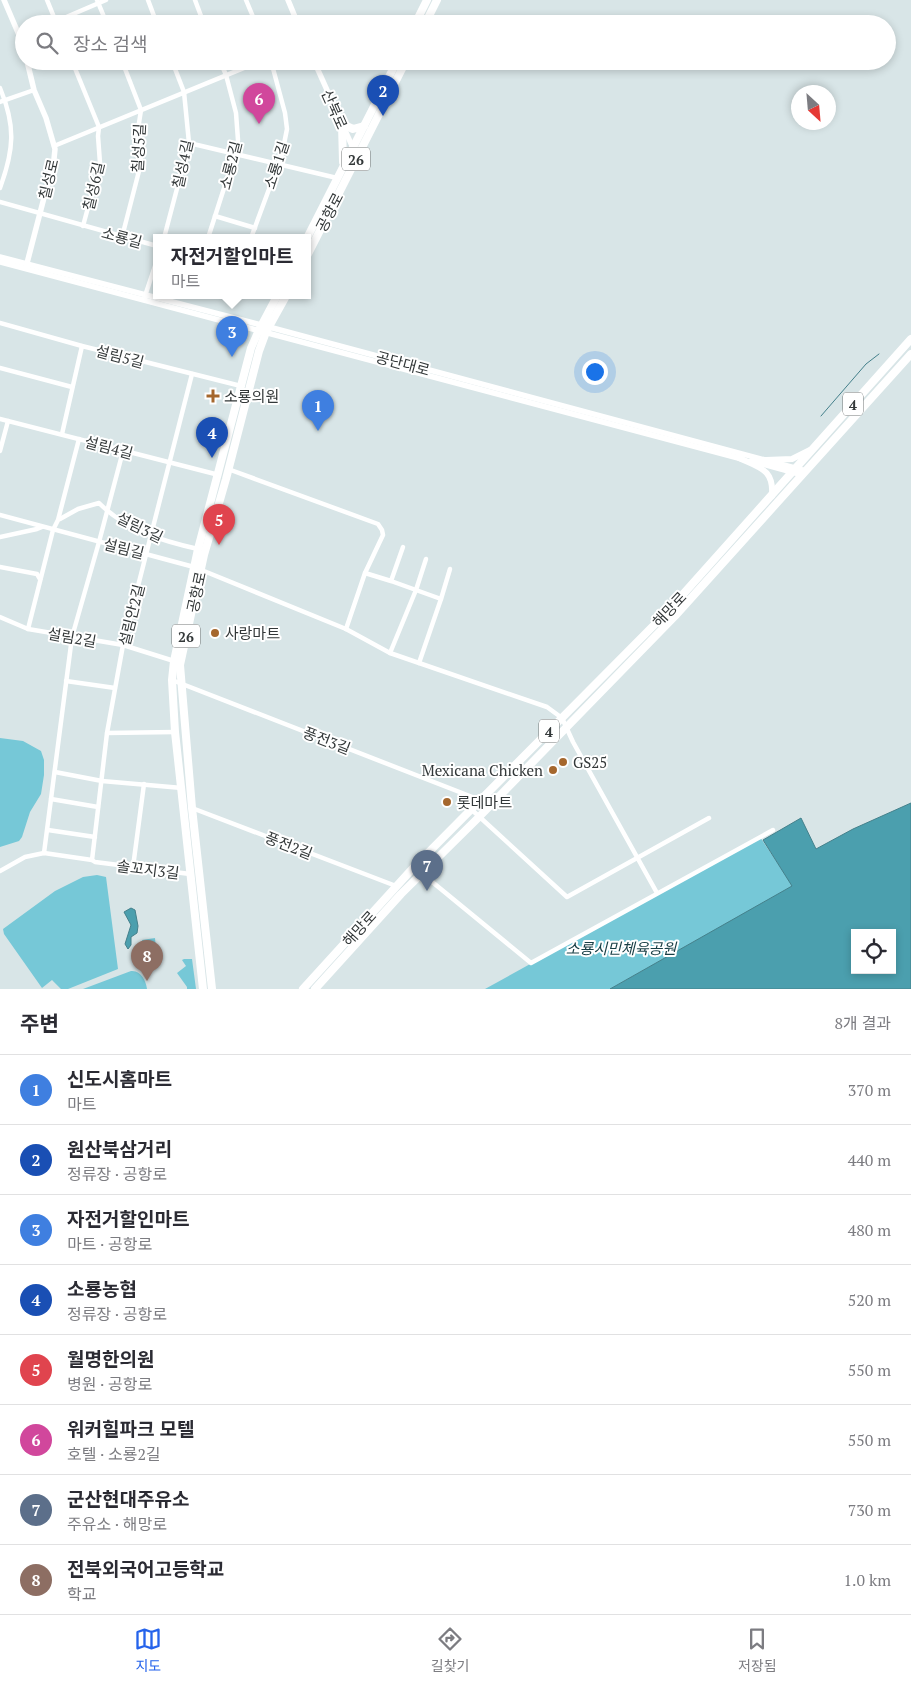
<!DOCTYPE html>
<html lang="ko">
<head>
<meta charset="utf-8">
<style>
  :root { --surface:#fff; --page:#f2f2f3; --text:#2b2b33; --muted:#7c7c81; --line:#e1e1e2; --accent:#2563eb }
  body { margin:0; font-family:"PT Serif","Noto Sans KR",serif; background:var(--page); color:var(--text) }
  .controls { position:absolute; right:15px; bottom:15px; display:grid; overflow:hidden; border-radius:0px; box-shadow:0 2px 8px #0003 }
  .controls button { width:45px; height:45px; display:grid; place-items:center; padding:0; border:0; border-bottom:1px solid var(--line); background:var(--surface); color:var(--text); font:25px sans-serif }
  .compass { position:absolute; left:791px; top:85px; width:45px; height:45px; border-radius:50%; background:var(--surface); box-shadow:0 2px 8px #0003; rotate:154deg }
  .you { position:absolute; left:594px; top:371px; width:18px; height:18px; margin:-12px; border:4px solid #fff; border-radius:50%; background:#1a73e8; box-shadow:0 0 0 8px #1a73e833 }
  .badge { display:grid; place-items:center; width:32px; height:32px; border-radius:50%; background:var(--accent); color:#fff; font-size:16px; font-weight:700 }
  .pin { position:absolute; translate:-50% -41px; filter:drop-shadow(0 1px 2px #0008) }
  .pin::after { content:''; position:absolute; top:26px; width:18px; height:15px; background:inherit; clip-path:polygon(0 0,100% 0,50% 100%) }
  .popup { position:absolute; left:153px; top:234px; width:158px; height:65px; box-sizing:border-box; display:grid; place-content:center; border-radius:0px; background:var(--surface); filter:drop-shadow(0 1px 4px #0005); font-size:16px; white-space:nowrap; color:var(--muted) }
  .popup b { font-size:19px; color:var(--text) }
  .popup::after { content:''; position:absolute; left:50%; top:100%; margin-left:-10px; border:10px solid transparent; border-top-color:var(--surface) }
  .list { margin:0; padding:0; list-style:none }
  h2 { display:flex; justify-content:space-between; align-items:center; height:65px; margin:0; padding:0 20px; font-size:21px }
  h2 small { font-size:16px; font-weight:400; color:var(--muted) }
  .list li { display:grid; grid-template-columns:32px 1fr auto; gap:15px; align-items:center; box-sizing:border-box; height:70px; padding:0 20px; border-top:1px solid var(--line) }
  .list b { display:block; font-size:19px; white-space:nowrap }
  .list p { margin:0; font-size:16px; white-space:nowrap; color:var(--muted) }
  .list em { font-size:16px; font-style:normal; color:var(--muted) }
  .icon { flex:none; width:28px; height:28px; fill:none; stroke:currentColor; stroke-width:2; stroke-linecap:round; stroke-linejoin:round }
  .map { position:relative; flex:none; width:911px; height:989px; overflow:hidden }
  .search { position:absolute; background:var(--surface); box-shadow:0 2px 8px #0003; left:15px; right:15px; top:15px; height:55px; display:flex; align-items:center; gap:12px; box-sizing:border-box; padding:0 18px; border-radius:28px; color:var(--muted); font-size:19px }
  .sheet { height:625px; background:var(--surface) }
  nav { display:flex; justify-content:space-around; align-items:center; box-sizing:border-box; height:70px; border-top:1px solid var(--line); background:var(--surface); font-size:14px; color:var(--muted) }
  nav a { display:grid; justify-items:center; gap:2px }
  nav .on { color:var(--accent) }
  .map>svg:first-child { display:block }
</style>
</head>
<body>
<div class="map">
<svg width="911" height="989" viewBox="0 0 911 989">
  <rect width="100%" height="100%" fill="#d8e5e7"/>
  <g fill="#76c8d7">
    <path d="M0 738 23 741 41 751 44 760V775L41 794 30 812 22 837 19 841 0 847Z"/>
    <path d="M760 837 793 886 610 989H485Z"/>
    <path d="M97 875 106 877 118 969 68 989H61L52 980 42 988 4 934 3 929 55 891 83 877Z"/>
    <path d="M155 938 157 960 144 961 142 940Z"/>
    <path d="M184 959H192L196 989H187V987L177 973 186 966 182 960Z"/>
    <path d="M131 971C141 970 146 981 147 989H83Z"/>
  </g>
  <g fill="#4b9fae" stroke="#44808b" fill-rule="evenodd">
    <path d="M911 803V989H610L792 886 763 840 801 818 816 849 853 829ZM855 933H892V970H855Z"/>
    <path d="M131 908 135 910 138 926 137 933 131 937V945L128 949 125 944 131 925 124 912Z"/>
  </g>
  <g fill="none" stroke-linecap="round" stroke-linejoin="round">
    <path stroke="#44808b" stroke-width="1" d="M821 416 866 364 879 354"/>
    <g stroke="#fff" stroke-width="4.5">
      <path d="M47 0 56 22"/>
      <path d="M97 0 107 24"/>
      <path d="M148 0 157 24"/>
      <path d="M195 0 204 24"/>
      <path d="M246 0 256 24"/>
      <path d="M50 24 106 0"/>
      <path d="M72 61 99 127 98 136 100 163 83 226"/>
      <path d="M0 88C16 126 14 150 0 188"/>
      <path d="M0 102 34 90"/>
      <path d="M189 143 337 178"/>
      <path d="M54 146 261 61"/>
      <path d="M0 202 157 246"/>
      <path d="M215 216 255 228"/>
      <path d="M122 237 139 171 141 156 139 123 141 110 122 61"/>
      <path d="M164 238 189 143 184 92 172 61"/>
      <path d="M208 238 235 154 238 140 236 113 226 75 220 61"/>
      <path d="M251 238 282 154 287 129 285 113 271 61"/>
      <path d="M145 296 157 260"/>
      <path d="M0 323 82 346 241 386"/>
      <path d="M0 368 72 387"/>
      <path d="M0 419 219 475"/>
      <path d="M62 434 82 346"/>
      <path d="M0 451 8 421"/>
      <path d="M228 469 378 524 382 530 383 535 365 573 346 629"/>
      <path d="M0 515 194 567 346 629 390 653 547 707 562 718 573 742 657 893"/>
      <path d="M60 519 78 509 99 503C126 530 162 541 198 549"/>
      <path d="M0 537 37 529 42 527"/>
      <path d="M0 567 37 574 40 579"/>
      <path d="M365 573 391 581 403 547"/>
      <path d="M391 581 441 599 450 569"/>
      <path d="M0 617 28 629 123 645 174 661"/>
      <path d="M28 629 53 530 58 520 79 439"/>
      <path d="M390 653 416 590 426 559"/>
      <path d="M419 663 441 599"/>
      <path d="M172 680 480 800"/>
      <path d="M66 681 115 688"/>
      <path d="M107 733 175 732"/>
      <path d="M55 772 102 781 182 788"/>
      <path d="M51 799 98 807"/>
      <path d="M192 808 396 886"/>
      <path d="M472 810 567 897 709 818"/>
      <path d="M48 830 95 837"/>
      <path d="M44 853 72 637 99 542 123 451"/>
      <path d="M92 860 107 733 123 645 192 374"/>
      <path d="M133 867 144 784"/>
      <path d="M414 867 531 963 773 830"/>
      <path d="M0 871 25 857 44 853 92 860 95 862 190 874"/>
    </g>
    <g stroke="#fff" stroke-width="5.5">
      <path d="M4 0 19 35 24 51"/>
      <path d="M288 0 298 24"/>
      <path d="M314 61 357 157"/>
      <path d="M0 257 269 327 806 471"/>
      <path d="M0 262 742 459"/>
      <path d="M26 267 46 190 53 169 55 149 46 118 34 90 27 61"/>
      <path d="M751 461 803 475"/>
    </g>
    <g stroke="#fff" stroke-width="6">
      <path d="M739 458C760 468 774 469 772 496"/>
      <path d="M766 460 792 459 810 450"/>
    </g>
    <g stroke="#fff" stroke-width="8">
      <path d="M415 24 427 0"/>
      <path d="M425 24 437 0"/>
      <path d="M342 124 343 162"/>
      <path d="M342 124 353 129 364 126"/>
      <path d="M307 238 397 61"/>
      <path d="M307 256 406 61"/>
      <path d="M203 989 175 732 172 680 174 661 198 549 251 348 259 330 277 296"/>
      <path d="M212 989 192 808 180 665 204 555 226 479 259 351 266 332 286 296"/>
      <path d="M303 989 414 867 669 610 911 339"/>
      <path d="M315 989 401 894 479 817 675 616 911 354"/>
    </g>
  </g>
  <g fill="#a5672d" stroke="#fff" stroke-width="2">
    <path d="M210.5 388.5h5v5h5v5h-5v5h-5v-5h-5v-5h5z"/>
    <circle cx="215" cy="633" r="5"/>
    <circle cx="563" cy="762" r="5"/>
    <circle cx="553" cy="770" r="5"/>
    <circle cx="447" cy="802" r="5"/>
  </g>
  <g text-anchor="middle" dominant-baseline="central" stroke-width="4" stroke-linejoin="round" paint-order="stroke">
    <g fill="#fff" stroke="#707474" stroke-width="1">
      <rect x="342" y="147.5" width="28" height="23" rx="4"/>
      <rect x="843" y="392.5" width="20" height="23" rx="4"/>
      <rect x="172" y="624.5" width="28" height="23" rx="4"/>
      <rect x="539" y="719.5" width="20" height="23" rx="4"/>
    </g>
    <g font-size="14" font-weight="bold" fill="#333839">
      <text x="356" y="159">26</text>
      <text x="853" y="404">4</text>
      <text x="186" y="636">26</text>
      <text x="549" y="731">4</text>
    </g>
    <g font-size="15" fill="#333839" stroke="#fff">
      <text transform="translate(335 109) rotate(66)">산북로</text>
      <text transform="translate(138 148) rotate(-87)">칠성5길</text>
      <text transform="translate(182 164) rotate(-78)">칠성4길</text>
      <text transform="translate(230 165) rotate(-76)">소룡2길</text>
      <text transform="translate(276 165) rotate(-72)">소룡1길</text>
      <text transform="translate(48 179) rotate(-77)">칠성로</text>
      <text transform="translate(93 186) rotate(-77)">칠성6길</text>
      <text transform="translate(329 212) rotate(-63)">공항로</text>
      <text transform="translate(122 237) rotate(15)">소룡길</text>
      <text transform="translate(120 356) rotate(15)">설림5길</text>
      <text transform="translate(403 363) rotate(15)">공단대로</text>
      <text transform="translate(109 447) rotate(15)">설림4길</text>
      <text transform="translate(140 527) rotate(26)">설림3길</text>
      <text transform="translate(124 548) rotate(14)">설림길</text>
      <text transform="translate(196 592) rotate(-78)">공항로</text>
      <text transform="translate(669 609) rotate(-47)">해망로</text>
      <text transform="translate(131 615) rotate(-76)">설림안2길</text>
      <text transform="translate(72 637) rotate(10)">설림2길</text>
      <text transform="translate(327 740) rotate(21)">풍전3길</text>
      <text transform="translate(289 845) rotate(21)">풍전2길</text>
      <text transform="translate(148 869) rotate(7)">솔꼬지3길</text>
      <text transform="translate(359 928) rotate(-48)">해망로</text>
    </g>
    <g font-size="15" fill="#333839" stroke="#fff" text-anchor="start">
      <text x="224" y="396">소룡의원</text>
      <text x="225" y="633">사랑마트</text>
      <text x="573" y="762">GS25</text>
      <text x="543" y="770" text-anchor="end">Mexicana Chicken</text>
      <text x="457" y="802">롯데마트</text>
    </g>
    <g font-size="15" font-style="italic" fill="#163d44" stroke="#fff">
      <text x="621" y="948">소룡시민체육공원</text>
    </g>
  </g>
</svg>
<div class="controls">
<button><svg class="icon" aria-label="locate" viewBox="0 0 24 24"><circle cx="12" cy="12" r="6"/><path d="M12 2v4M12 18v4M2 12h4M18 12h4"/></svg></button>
</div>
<svg class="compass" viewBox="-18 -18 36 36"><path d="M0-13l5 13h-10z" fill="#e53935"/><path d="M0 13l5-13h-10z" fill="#7c7c81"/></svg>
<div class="you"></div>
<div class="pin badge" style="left:318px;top:431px;background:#3f7fe0">1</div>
<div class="pin badge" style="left:383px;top:116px;background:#1a4fb4">2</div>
<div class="pin badge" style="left:232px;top:357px;background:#3f7fe0">3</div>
<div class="popup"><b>자전거할인마트</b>마트</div>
<div class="pin badge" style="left:212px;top:458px;background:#1a4fb4">4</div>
<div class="pin badge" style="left:219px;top:545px;background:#e0444e">5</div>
<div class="pin badge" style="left:259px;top:124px;background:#d1479c">6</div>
<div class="pin badge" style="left:427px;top:891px;background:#5c6f8a">7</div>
<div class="pin badge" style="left:147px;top:981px;background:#8d6e63">8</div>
<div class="search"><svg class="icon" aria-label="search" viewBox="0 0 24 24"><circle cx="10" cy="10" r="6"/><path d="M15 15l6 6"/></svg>장소 검색</div>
</div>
<section class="sheet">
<h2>주변<small>8개 결과</small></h2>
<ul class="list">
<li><span class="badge" style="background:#3f7fe0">1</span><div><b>신도시홈마트</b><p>마트</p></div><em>370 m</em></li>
<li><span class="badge" style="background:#1a4fb4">2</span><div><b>원산북삼거리</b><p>정류장 · 공항로</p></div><em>440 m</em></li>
<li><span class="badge" style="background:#3f7fe0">3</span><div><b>자전거할인마트</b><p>마트 · 공항로</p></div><em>480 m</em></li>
<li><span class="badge" style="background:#1a4fb4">4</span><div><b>소룡농협</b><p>정류장 · 공항로</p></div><em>520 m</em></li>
<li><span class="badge" style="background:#e0444e">5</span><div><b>월명한의원</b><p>병원 · 공항로</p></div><em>550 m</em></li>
<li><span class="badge" style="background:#d1479c">6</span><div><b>워커힐파크 모텔</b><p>호텔 · 소룡2길</p></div><em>550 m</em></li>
<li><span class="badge" style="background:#5c6f8a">7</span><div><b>군산현대주유소</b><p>주유소 · 해망로</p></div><em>730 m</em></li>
<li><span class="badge" style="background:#8d6e63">8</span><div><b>전북외국어고등학교</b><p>학교</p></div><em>1.0 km</em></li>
</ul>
</section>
<nav>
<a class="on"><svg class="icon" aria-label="map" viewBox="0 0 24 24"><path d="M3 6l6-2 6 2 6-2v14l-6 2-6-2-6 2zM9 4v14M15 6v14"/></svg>지도</a>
<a><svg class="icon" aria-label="directions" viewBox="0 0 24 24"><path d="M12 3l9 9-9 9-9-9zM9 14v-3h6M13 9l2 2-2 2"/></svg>길찾기</a>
<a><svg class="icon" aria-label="saved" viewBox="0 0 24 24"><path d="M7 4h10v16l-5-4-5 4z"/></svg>저장됨</a>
</nav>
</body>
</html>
